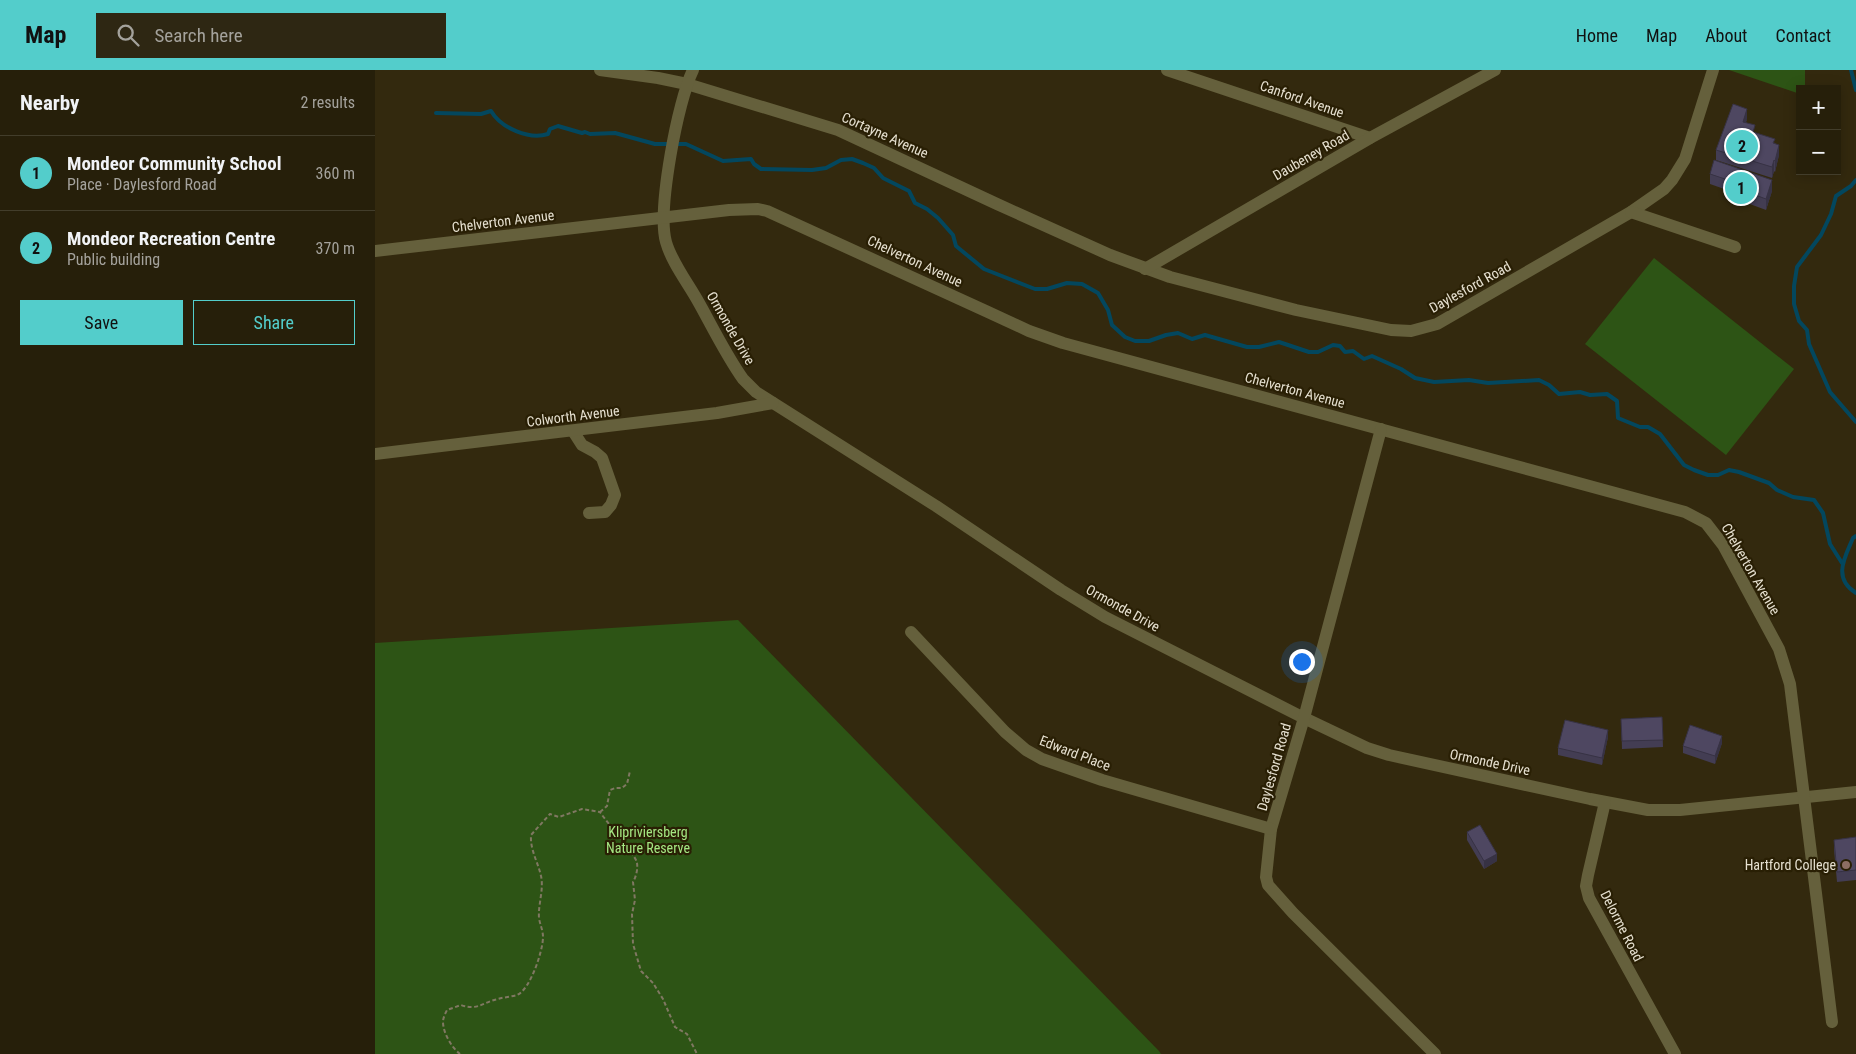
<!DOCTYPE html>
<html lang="en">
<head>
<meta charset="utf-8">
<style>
  :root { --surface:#261f0a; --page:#2e2713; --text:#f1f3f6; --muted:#a4a29c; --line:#423d2b; --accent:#53cdcb }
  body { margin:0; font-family:"Roboto Condensed",sans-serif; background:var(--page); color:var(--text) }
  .controls { position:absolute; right:15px; top:15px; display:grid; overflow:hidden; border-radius:0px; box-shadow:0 2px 12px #0003 }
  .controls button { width:45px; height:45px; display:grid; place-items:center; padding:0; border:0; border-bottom:1px solid var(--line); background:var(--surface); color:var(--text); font:25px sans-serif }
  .you { position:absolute; left:926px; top:591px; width:18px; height:18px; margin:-12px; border:4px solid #fff; border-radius:50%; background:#1a73e8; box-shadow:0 0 0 8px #1a73e833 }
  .badge { display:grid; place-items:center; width:32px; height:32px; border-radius:50%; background:var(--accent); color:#111; font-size:16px; font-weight:700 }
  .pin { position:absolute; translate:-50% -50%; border:2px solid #fff; box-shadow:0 1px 5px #0006 }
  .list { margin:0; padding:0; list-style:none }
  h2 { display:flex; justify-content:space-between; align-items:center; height:65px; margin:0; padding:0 20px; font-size:21px }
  h2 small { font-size:16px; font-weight:400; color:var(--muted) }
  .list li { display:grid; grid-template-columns:32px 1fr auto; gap:15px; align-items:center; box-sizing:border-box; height:75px; padding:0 20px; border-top:1px solid var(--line) }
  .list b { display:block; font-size:19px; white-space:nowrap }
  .list p { margin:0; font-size:16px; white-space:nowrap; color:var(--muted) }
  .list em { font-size:16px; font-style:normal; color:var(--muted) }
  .actions { display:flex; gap:10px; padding:15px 20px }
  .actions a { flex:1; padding:11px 0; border:1px solid var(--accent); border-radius:0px; text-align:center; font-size:18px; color:var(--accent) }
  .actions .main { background:var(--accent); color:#111 }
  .icon { flex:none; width:28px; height:28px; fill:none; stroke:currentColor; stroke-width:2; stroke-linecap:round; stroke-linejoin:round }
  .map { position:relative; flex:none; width:1481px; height:984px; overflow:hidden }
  header { display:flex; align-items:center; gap:30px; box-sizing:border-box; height:70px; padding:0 25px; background:var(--accent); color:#111 }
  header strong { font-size:24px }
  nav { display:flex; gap:28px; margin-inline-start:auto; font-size:18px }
  .search { width:350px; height:45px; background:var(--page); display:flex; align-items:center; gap:12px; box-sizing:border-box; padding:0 18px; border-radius:0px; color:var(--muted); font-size:19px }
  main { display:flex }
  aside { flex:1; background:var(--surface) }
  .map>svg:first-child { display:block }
</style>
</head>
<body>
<header>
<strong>Map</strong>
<div class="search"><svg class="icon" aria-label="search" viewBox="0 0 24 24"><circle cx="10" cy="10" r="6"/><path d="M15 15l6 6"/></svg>Search here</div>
<nav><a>Home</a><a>Map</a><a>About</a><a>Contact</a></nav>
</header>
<main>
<aside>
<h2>Nearby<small>2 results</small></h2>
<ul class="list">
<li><span class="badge">1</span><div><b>Mondeor Community School</b><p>Place · Daylesford Road</p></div><em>360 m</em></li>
<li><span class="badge">2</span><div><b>Mondeor Recreation Centre</b><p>Public building</p></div><em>370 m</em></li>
</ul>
<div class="actions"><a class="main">Save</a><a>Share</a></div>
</aside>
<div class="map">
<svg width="1481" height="984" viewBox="0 0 1481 984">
  <rect width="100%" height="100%" fill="#33290e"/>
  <g fill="#2d5415">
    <path d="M1354 0H1430V19H1425V24Z"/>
    <path d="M1279 188 1419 299 1351 385 1210 274Z"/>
    <path d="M363 550 784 981 786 984H0V573Z"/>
  </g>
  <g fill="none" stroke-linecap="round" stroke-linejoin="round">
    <g stroke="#03475e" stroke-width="4">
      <path d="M1476 0 1481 20"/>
      <path d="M61 43 106 44 116 41C126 58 154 70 173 64L175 59 183 56 207 63 210 62 215 64 240 63 280 74H311L348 91 376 89 379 94 386 99 437 100 451 98 466 90 477 89 488 93 499 98 508 108 534 121 540 133 552 139 563 148 578 165 581 176 609 199 660 219H672L692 213 707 214 723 223 733 240 737 255 750 267 760 271H774L791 265 803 263 817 269 830 265 872 277H884L904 272 934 282H943L958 275 965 276 970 282 978 281 989 289 997 286 1026 299 1040 308 1059 312 1094 310 1113 313 1164 310 1174 315 1184 324 1205 322 1215 325 1232 324 1242 331 1243 348 1265 357H1273L1285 364 1309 395 1319 400 1333 405H1343L1354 400 1364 402 1394 413 1402 420 1418 427 1439 430 1448 443 1455 474 1467 493"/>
      <path d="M1481 110 1476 116 1461 126 1456 144 1446 165 1422 197 1419 216V234L1424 251 1432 260 1434 274 1455 322 1481 352"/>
      <path d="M1481 466 1478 468C1470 487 1457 508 1481 523"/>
    </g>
    <g stroke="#807862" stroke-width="2" stroke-dasharray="4 2.5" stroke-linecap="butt">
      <path d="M225 742 232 736 235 720 240 718H247L252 714 255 701"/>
      <path d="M85 984C77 978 68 963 68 952 68 948 70 944 72 940L86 935C103 941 108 932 123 929 129 927 136 927 142 925 155 920 168 881 168 867 168 860 165 855 164 848 163 834 169 820 166 806 163 792 155 780 156 765L175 744 184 747 207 739 225 742C232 753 261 785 262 793 263 799 261 807 258 812L260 830 257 844 258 874 266 901 278 913 288 929 300 957 312 964 322 984"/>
    </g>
    <g stroke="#65603c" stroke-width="12">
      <path d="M225 0 283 8 312 14 463 60 622 134 735 185 795 207 921 240 1016 260 1036 261 1062 254 1256 142 1289 119 1297 110 1310 89 1338 0"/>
      <path d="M318 0C303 30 282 140 291 172 297 193 313 213 324 233 338 258 351 285 368 309L381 322 561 436 686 520 730 547 929 648 992 678 1014 685 1215 729 1273 740H1305L1481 722"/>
      <path d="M792 0 995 68"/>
      <path d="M1256 142 1360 177"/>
      <path d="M0 181 354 140 383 139 392 141 613 242 654 261 688 273 1310 442 1331 453 1348 475 1404 579 1415 614 1457 952"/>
      <path d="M770 199 995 68 1120 0"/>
      <path d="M1006 359 929 648 896 759 891 807 893 815 918 843 1060 984"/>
      <path d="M198 361 207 375 220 382 227 388 240 425 236 435 230 442 214 443"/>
      <path d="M0 384 342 343 398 333"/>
      <path d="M536 562 630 662 651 680 667 689 727 710 896 759"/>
      <path d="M1230 732 1213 805 1211 816 1214 828 1300 984"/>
    </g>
  </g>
  <g fill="#433d53">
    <path d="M1372 49 1371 52 1380 63 1400 73 1404 85 1400 102 1399 101 1397 108 1341 90V80Z"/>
    <path d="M1335 104 1397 121 1391 140 1372 133V127L1335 114Z"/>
    <path d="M1287 647 1288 677 1247 679 1246 649Z"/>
    <path d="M1233 667 1227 695 1183 685V678Z"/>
    <path d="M1347 673 1340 694 1308 683V676Z"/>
    <path d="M1092 762 1122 791 1109 799 1092 770Z"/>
    <path d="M1481 767V810L1462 812 1459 780V770Z"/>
  </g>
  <g fill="#373244">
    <path d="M1372 39V49L1368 62V52Z"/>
    <path d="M1404 75V85L1400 102V91Z"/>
    <path d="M1399 90V101L1397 108V97Z"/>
    <path d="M1397 110V121L1391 140V129Z"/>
    <path d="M1233 660V667L1227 695V688Z"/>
    <path d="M1347 666V673L1340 694V686Z"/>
    <path d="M1122 784V791L1109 799V791Z"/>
  </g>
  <g fill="#4e4761" stroke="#373244">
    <path d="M1358 34 1372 39 1368 52 1380 55 1378 62 1400 69 1398 73 1404 75 1400 91 1399 90 1397 97 1341 80Z"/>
    <path d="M1339 90 1397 110 1391 129 1372 122 1374 117 1335 104Z"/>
    <path d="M1287 647 1288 670 1247 671 1246 649Z"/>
    <path d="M1190 650 1233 660 1227 688 1183 678Z"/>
    <path d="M1315 655 1347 666 1340 686 1308 676Z"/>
    <path d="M1105 755 1122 784 1109 791 1092 762Z"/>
    <path d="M1481 767V800L1462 802 1459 770Z"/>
  </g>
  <circle fill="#8d6e63" stroke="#291f04" stroke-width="2" cx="1471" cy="795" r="5"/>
  <g text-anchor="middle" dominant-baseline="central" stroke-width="4.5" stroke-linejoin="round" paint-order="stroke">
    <g font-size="14" fill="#e6e0d0" stroke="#291f04">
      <text transform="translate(927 29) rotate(19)">Canford Avenue</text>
      <text transform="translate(510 65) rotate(24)">Cortayne Avenue</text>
      <text transform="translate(936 85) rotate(-30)">Daubeney Road</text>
      <text transform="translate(128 151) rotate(-7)">Chelverton Avenue</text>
      <text transform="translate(540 191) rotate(25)">Chelverton Avenue</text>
      <text transform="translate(1095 217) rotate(-29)">Daylesford Road</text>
      <text transform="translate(356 258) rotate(60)">Ormonde Drive</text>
      <text transform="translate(920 320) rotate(15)">Chelverton Avenue</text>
      <text transform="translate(198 346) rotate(-7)">Colworth Avenue</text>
      <text transform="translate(1376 499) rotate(60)">Chelverton Avenue</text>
      <text transform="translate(748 538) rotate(29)">Ormonde Drive</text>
      <text transform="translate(700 683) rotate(21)">Edward Place</text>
      <text transform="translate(1115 692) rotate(12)">Ormonde Drive</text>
      <text transform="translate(899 697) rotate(-74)">Daylesford Road</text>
      <text transform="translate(1247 856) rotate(63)">Delorme Road</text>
    </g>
    <g font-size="14" fill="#a5e883" stroke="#291f04">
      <text x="273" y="762">Klipriviersberg<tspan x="273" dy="16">Nature Reserve</tspan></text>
    </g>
    <g font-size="14" fill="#e6e0d0" stroke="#291f04" text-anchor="end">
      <text x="1461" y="795">Hartford College</text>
    </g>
  </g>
</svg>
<div class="controls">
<button>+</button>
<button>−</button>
</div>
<div class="you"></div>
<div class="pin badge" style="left:1366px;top:118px">1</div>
<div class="pin badge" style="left:1367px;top:76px">2</div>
</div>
</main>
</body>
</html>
